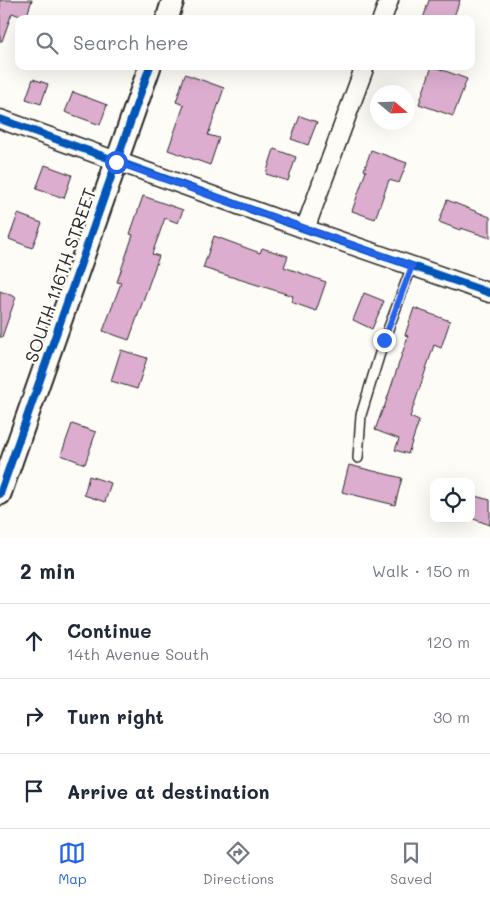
<!DOCTYPE html>
<html lang="en">
<head>
<meta charset="utf-8">
<style>
  :root { --surface:#fff; --page:#f2f2f3; --text:#1f2937; --muted:#747a83; --line:#e0e1e3; --accent:#2563eb }
  body { margin:0; font-family:Mali,sans-serif; background:var(--page); color:var(--text) }
  .controls { position:absolute; right:15px; bottom:15px; display:grid; overflow:hidden; border-radius:10px; box-shadow:0 5px 20px #0002 }
  .controls button { width:45px; height:45px; display:grid; place-items:center; padding:0; border:0; border-bottom:1px solid var(--line); background:var(--surface); color:var(--text); font:25px sans-serif }
  .compass { position:absolute; left:370px; top:85px; width:45px; height:45px; border-radius:50%; background:var(--surface); box-shadow:0 5px 20px #0002; rotate:109deg }
  .stop { position:absolute; width:15px; height:15px; margin:-11px; border:4px solid #2563eb; border-radius:50%; background:#fff }
  .stop.end { background:#2563eb; border-color:#fff; box-shadow:0 1px 5px #0008 }
  .list { margin:0; padding:0; list-style:none }
  h2 { display:flex; justify-content:space-between; align-items:center; height:65px; margin:0; padding:0 20px; font-size:21px }
  h2 small { font-size:16px; font-weight:400; color:var(--muted) }
  .list li { display:grid; grid-template-columns:32px 1fr auto; gap:15px; align-items:center; box-sizing:border-box; height:75px; padding:0 20px; border-top:1px solid var(--line) }
  .list b { display:block; font-size:19px; white-space:nowrap }
  .list p { margin:0; font-size:16px; white-space:nowrap; color:var(--muted) }
  .list em { font-size:16px; font-style:normal; color:var(--muted) }
  .icon { flex:none; width:28px; height:28px; fill:none; stroke:currentColor; stroke-width:2; stroke-linecap:round; stroke-linejoin:round }
  .map { position:relative; flex:none; width:490px; height:538px; overflow:hidden }
  .search { position:absolute; background:var(--surface); box-shadow:0 5px 20px #0002; left:15px; right:15px; top:15px; height:55px; display:flex; align-items:center; gap:12px; box-sizing:border-box; padding:0 18px; border-radius:10px; color:var(--muted); font-size:19px }
  .sheet { height:290px; background:var(--surface) }
  nav { display:flex; justify-content:space-around; align-items:center; box-sizing:border-box; height:70px; border-top:1px solid var(--line); background:var(--surface); font-size:14px; color:var(--muted) }
  nav a { display:grid; justify-items:center; gap:2px }
  nav .on { color:var(--accent) }
  .map>svg:first-child { display:block }
</style>
</head>
<body>
<div class="map">
<svg width="490" height="538" viewBox="0 0 490 538">
  <rect width="100%" height="100%" fill="#fdfcf7"/>
  <filter id="ink" filterUnits="userSpaceOnUse"><feTurbulence type="fractalNoise" baseFrequency=".02" numOctaves="2"/><feDisplacementMap in="SourceGraphic" scale="10" xChannelSelector="R" yChannelSelector="G"/><feConvolveMatrix kernelMatrix="1 2 1 2 8 2 1 2 1" color-interpolation-filters="sRGB"/></filter>
  <g filter="url(#ink)">
    <g fill="#dcadcf" stroke="#2b2b2b">
      <path d="M0 0H32L26 18 12 13 2 41H0Z"/>
      <path d="M429 0H460L453 19H423Z"/>
      <path d="M432 66 467 79 453 116 419 104Z"/>
      <path d="M185 74 224 88 208 135 219 138 210 165 168 150 184 105 176 102Z"/>
      <path d="M33 79 48 84 41 104 26 99Z"/>
      <path d="M73 92 107 105 100 125 65 112Z"/>
      <path d="M300 116 317 122 308 145 291 139Z"/>
      <path d="M274 149 296 157 288 181 266 174Z"/>
      <path d="M371 150 407 163 399 183 389 180 375 219 352 211 366 171 364 170Z"/>
      <path d="M45 165 72 175 64 198 36 189Z"/>
      <path d="M143 196 183 210 178 223 165 218 152 254 159 256 129 340 103 331 121 283 117 282 133 235 130 234Z"/>
      <path d="M447 200 490 217V238L461 228 460 230 439 222Z"/>
      <path d="M18 214 42 223 32 248 9 239Z"/>
      <path d="M214 236 260 253 262 248 288 256 284 267 326 282 316 311 291 302 293 296 203 268Z"/>
      <path d="M0 291 16 297 2 337H0Z"/>
      <path d="M364 293 384 301 372 329 353 320Z"/>
      <path d="M414 308 450 321 441 348 434 345 410 417 419 421 408 454 395 450 399 439 375 430 383 408H384L408 336 405 335Z"/>
      <path d="M121 350 147 358 137 389 111 381Z"/>
      <path d="M72 424 96 432 85 464 61 455Z"/>
      <path d="M349 465 402 478 395 505 342 492Z"/>
      <path d="M89 476 111 483 105 502 84 495Z"/>
      <path d="M471 495 490 500V525L471 518Z"/>
    </g>
    <g fill="none" stroke-linecap="round" stroke-linejoin="round">
      <defs>
        <path id="service" d="M358 458 361 415 384 340 412 266"/>
        <g id="minor">
          <path d="M382 19 389 0"/>
          <path d="M0 119 305 229 490 293"/>
          <path d="M305 229 365 66"/>
        </g>
        <g id="tertiary">
          <path d="M167 19 173 0"/>
          <path d="M0 494 150 66"/>
        </g>
      </defs>
      <use href="#service" stroke="#2b2b2b" stroke-width="12"/>
      <use href="#minor" stroke="#2b2b2b" stroke-width="21"/>
      <use href="#tertiary" stroke="#2b2b2b" stroke-width="25"/>
      <use href="#service" stroke="#fdfcf7" stroke-width="9"/>
      <use href="#minor" stroke="#fdfcf7" stroke-width="18"/>
      <use href="#tertiary" stroke="#fdfcf7" stroke-width="21"/>
      <defs>
        <g id="cycleway">
          <path d="M0 119 305 229 490 293"/>
          <path d="M0 494 150 66"/>
        </g>
      </defs>
      <use href="#cycleway" stroke="#fdfcf7" stroke-width="11"/>
      <use href="#cycleway" stroke="#0057b8" stroke-width="8"/>
    </g>
  </g>
  <g fill="none" stroke-linecap="round" stroke-linejoin="round" filter="url(#ink)">
    <path stroke="#2563eb" stroke-width="6" d="M116 162 412 266 384 340"/>
  </g>
  <g text-anchor="middle" dominant-baseline="central" stroke-width="4.5" stroke-linejoin="round" paint-order="stroke">
    <g font-size="18" fill="#2b2b2b" stroke="#fdfcf7">
      <text transform="translate(60 275) rotate(-71)">SOUTH 116TH STREET</text>
    </g>
  </g>
</svg>
<div class="controls">
<button><svg class="icon" aria-label="locate" viewBox="0 0 24 24"><circle cx="12" cy="12" r="6"/><path d="M12 2v4M12 18v4M2 12h4M18 12h4"/></svg></button>
</div>
<svg class="compass" viewBox="-18 -18 36 36"><path d="M0-13l5 13h-10z" fill="#e53935"/><path d="M0 13l5-13h-10z" fill="#747a83"/></svg>
<div class="stop" style="left:116px;top:162px"></div>
<div class="stop end" style="left:384px;top:340px"></div>
<div class="search"><svg class="icon" aria-label="search" viewBox="0 0 24 24"><circle cx="10" cy="10" r="6"/><path d="M15 15l6 6"/></svg>Search here</div>
</div>
<section class="sheet">
<h2>2 min<small>Walk · 150 m</small></h2>
<ul class="list">
<li><svg class="icon" aria-label="ahead" viewBox="0 0 24 24"><path d="M12 20V5M6 11l6-6 6 6"/></svg><div><b>Continue</b><p>14th Avenue South</p></div><em>120 m</em></li>
<li><svg class="icon" aria-label="right" viewBox="0 0 24 24"><path d="M7 20v-9h11M14 6l5 5-5 5"/></svg><div><b>Turn right</b></div><em>30 m</em></li>
<li><svg class="icon" aria-label="arrive" viewBox="0 0 24 24"><path d="M6 21V4h12l-3 4 3 4H6"/></svg><div><b>Arrive at destination</b></div></li>
</ul>
</section>
<nav>
<a class="on"><svg class="icon" aria-label="map" viewBox="0 0 24 24"><path d="M3 6l6-2 6 2 6-2v14l-6 2-6-2-6 2zM9 4v14M15 6v14"/></svg>Map</a>
<a><svg class="icon" aria-label="directions" viewBox="0 0 24 24"><path d="M12 3l9 9-9 9-9-9zM9 14v-3h6M13 9l2 2-2 2"/></svg>Directions</a>
<a><svg class="icon" aria-label="saved" viewBox="0 0 24 24"><path d="M7 4h10v16l-5-4-5 4z"/></svg>Saved</a>
</nav>
</body>
</html>
